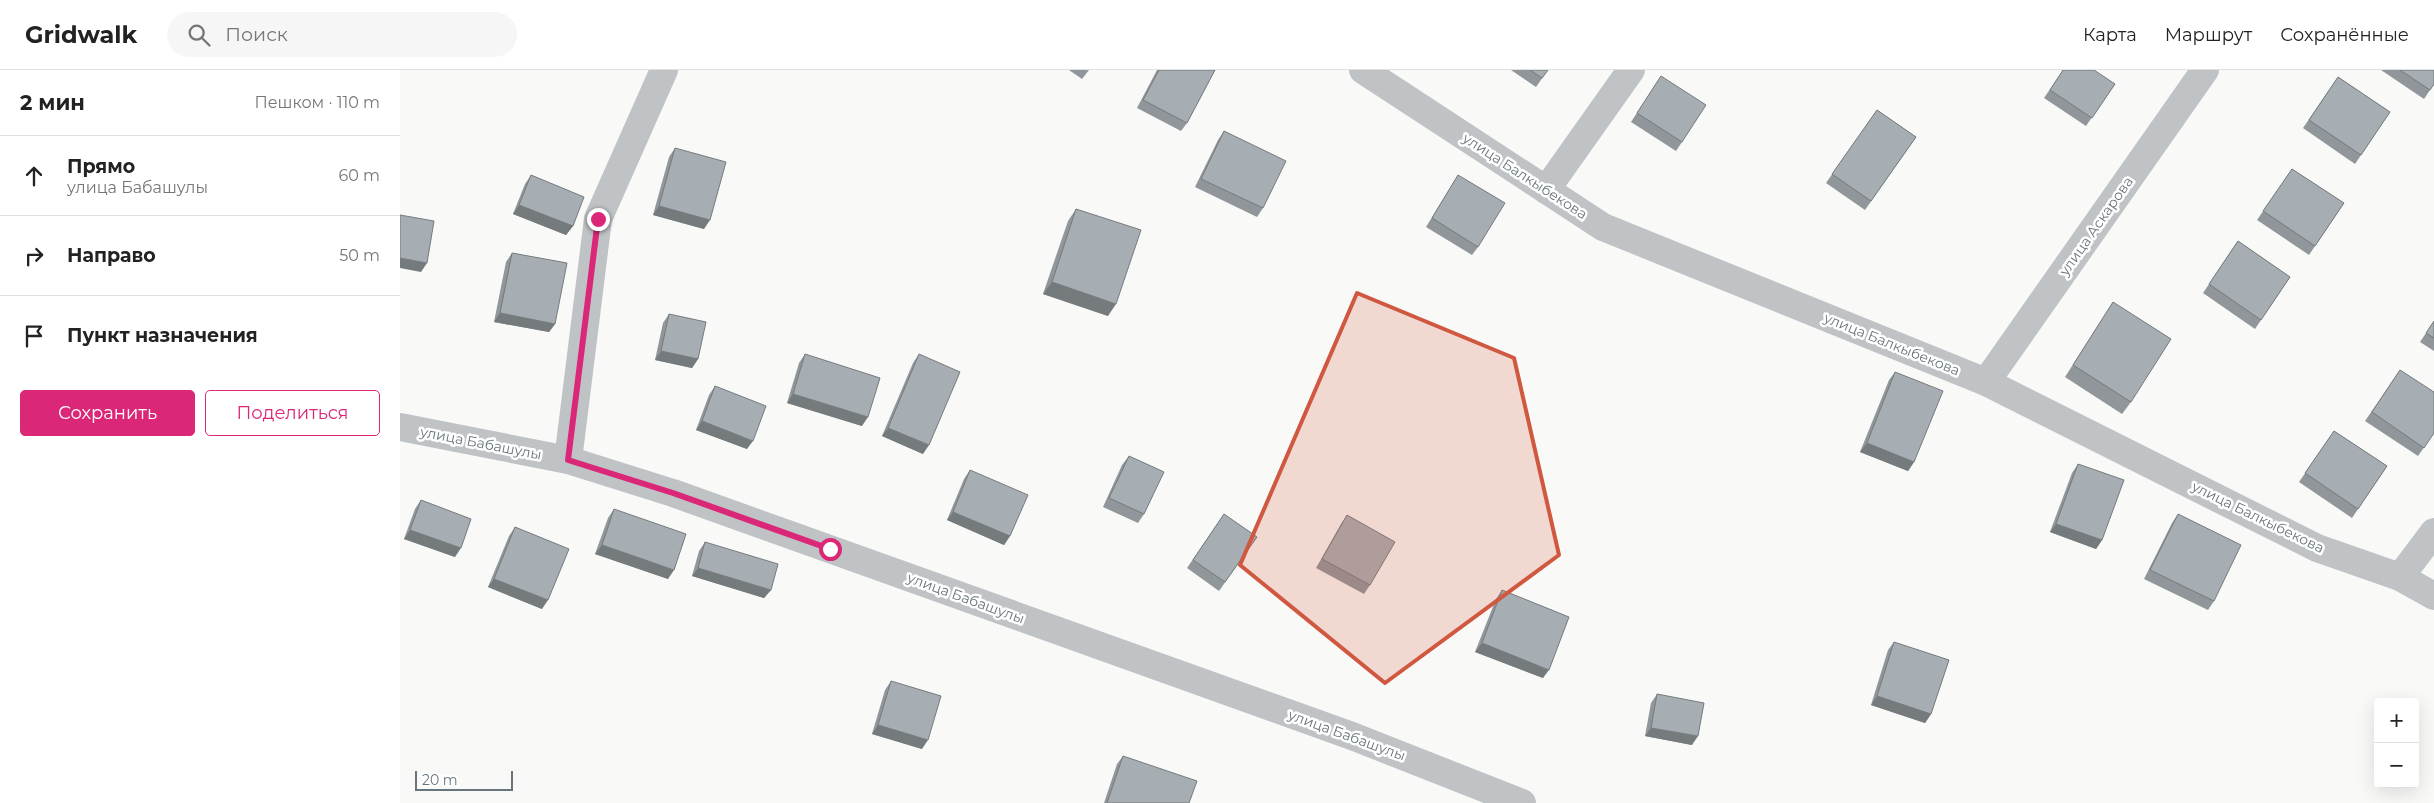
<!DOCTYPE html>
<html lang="ru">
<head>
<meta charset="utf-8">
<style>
  :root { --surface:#fff; --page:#f6f6f6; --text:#222; --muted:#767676; --line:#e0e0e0; --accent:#db2777 }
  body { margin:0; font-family:Montserrat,sans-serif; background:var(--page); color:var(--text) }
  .controls { position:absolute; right:15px; bottom:15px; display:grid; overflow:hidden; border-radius:5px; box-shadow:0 5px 20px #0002 }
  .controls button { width:45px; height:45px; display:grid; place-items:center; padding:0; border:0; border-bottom:1px solid var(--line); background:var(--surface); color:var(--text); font:25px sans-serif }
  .scale { position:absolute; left:15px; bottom:12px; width:98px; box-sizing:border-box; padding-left:5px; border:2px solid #67767e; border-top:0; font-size:14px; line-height:18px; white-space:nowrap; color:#67767e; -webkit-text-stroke:4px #fff; paint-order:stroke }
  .stop { position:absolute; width:15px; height:15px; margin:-11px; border:4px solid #db2777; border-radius:50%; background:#fff }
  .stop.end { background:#db2777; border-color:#fff; box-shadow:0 1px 5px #0008 }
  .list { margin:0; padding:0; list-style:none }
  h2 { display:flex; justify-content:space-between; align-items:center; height:65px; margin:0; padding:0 20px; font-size:21px }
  h2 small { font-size:16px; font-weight:400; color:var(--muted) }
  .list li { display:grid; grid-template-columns:32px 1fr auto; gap:15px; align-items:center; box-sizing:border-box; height:80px; padding:0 20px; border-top:1px solid var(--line) }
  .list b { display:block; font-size:19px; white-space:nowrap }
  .list p { margin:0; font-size:16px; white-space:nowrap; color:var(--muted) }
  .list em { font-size:16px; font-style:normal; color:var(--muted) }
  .actions { display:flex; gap:10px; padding:15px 20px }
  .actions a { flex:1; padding:11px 0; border:1px solid var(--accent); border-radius:5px; text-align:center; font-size:18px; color:var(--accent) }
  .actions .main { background:var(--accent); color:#fff }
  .icon { flex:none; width:28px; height:28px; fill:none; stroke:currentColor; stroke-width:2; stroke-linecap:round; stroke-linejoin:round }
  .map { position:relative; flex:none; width:2034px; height:733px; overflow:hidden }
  header { display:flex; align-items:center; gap:30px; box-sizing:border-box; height:70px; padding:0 25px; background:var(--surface); border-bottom:1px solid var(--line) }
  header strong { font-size:24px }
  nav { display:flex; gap:28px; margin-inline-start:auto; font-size:18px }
  .search { width:350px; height:45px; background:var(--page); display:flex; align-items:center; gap:12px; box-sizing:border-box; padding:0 18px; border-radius:28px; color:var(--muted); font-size:19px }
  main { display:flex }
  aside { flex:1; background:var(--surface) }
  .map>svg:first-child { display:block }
</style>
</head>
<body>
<header>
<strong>Gridwalk</strong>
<div class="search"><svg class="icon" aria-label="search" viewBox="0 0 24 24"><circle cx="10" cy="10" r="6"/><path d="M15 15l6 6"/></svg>Поиск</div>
<nav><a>Карта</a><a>Маршрут</a><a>Сохранённые</a></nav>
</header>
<main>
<aside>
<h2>2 мин<small>Пешком · 110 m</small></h2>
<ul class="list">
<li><svg class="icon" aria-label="ahead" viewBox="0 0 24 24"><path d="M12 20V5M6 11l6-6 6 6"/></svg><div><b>Прямо</b><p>улица Бабашулы</p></div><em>60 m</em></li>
<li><svg class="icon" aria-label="right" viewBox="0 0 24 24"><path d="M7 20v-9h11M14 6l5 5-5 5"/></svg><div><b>Направо</b></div><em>50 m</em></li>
<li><svg class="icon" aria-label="arrive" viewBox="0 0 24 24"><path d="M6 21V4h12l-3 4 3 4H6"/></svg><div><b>Пункт назначения</b></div></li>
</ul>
<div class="actions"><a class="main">Сохранить</a><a>Поделиться</a></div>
</aside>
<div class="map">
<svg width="2034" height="733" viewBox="0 0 2034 733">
  <rect width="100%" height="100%" fill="#f9f9f7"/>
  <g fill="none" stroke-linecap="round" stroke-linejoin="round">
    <g stroke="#bfc3c6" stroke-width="28">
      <path d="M963 0 1203 157 1586 312 1917 478 2000 507 2034 526"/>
      <path d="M1146 120 1231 0"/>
      <path d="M1586 312 1805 0"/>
      <path d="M0 357 168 390 273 423 952 666 1122 733"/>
      <path d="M168 390 198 149 264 0"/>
      <path d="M2000 507 2034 462"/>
    </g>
  </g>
  <g fill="#90969a">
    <path d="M669 0H689L682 9Z"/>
    <path d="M757 0H815L787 53 781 61 737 38Z"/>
    <path d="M1111 0H1148L1136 17Z"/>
    <path d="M1663 0 1715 14 1686 56 1644 28Z"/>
    <path d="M1981 0H2034V14L2024 29Z"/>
    <path d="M1261 6 1282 72 1276 81 1231 52Z"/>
    <path d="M1938 7 1990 42 1955 94 1903 58Z"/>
    <path d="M1477 40 1516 67 1465 140 1426 113Z"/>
    <path d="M824 61 863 138 857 147 795 117 818 70Z"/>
    <path d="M275 78 304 159 253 145 269 87Z"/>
    <path d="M1892 99 1944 133 1909 185 1857 150Z"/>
    <path d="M131 105 173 156 166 165 113 144 125 114Z"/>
    <path d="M1058 105 1078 177 1072 185 1026 157Z"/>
    <path d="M676 139 708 246 643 224 668 151Z"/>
    <path d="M1838 171 1890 207 1855 259 1803 223Z"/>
    <path d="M112 183 155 254 149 262 94 252 106 192Z"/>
    <path d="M1713 232 1731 332 1722 344 1665 307Z"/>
    <path d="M269 244 298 289 292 298 255 290 263 253Z"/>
    <path d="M2034 251V281L2020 272Z"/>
    <path d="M405 284 462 356 387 333 399 293Z"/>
    <path d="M519 284 523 384 482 366 513 293Z"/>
    <path d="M2000 300 2034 363 2018 386 1965 351Z"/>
    <path d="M1495 302 1514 392 1508 401 1460 382 1489 310Z"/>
    <path d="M315 316 347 379 296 360 309 325Z"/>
    <path d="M1934 361 1987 396 1952 448 1899 412Z"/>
    <path d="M729 386 744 444 738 453 703 437 722 395Z"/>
    <path d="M1678 394 1702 470 1696 479 1650 462 1672 403Z"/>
    <path d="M570 400 610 466 604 475 547 450 564 409Z"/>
    <path d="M21 430 55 487 4 469 15 439Z"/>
    <path d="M214 439 268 509 195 484 208 448Z"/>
    <path d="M824 444 857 467 819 521 787 498Z"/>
    <path d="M1778 444 1814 531 1808 540 1744 509 1772 453Z"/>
    <path d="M947 445 970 515 964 524 916 498 941 454Z"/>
    <path d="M115 457 142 539 88 517 109 466Z"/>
    <path d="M305 472 371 520 364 528 292 506 299 481Z"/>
    <path d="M1102 520 1143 608 1075 582 1096 529Z"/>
    <path d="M1494 572 1531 644 1525 653 1471 635 1488 580Z"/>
    <path d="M491 611 522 679 472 664 485 620Z"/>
    <path d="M1257 624 1292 675 1245 666 1251 633Z"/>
    <path d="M723 686 789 733H704L717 694Z"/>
  </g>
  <g fill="#757a7d">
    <path d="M119 135 173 156 166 165 113 144Z"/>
    <path d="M259 136 310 150 304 159 253 145Z"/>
    <path d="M0 188 27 193 21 202 0 198Z"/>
    <path d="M652 212 716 234 708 246 643 224Z"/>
    <path d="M100 243 155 254 149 262 94 252Z"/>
    <path d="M261 281 298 289 292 298 255 290Z"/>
    <path d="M393 324 468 347 462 356 387 333Z"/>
    <path d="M302 351 353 371 347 379 296 360Z"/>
    <path d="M488 358 529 375 523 384 482 366Z"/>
    <path d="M1467 373 1514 392 1508 401 1460 382Z"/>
    <path d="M553 442 610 466 604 475 547 450Z"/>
    <path d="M1656 454 1702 470 1696 479 1650 462Z"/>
    <path d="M10 460 61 478 55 487 4 469Z"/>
    <path d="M202 475 274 500 268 509 195 484Z"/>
    <path d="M298 498 371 520 364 528 292 506Z"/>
    <path d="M94 509 148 530 142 539 88 517Z"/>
    <path d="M1082 573 1149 600 1143 608 1075 582Z"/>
    <path d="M1477 626 1531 644 1525 653 1471 635Z"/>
    <path d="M478 655 528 670 522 679 472 664Z"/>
    <path d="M1251 658 1298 666 1292 675 1245 666Z"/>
  </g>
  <g fill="#a7aeb3" stroke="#757a7d">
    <path d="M759 0H815L787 53 743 30Z"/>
    <path d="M1130 0H1148L1142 8Z"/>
    <path d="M1663 0H1694L1715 14 1692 48 1650 20Z"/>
    <path d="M2000 0H2034V14L2030 20Z"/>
    <path d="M1261 6 1306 35 1282 72 1237 43Z"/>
    <path d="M1938 7 1990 42 1961 85 1909 50Z"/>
    <path d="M1477 40 1516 67 1471 131 1432 104Z"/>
    <path d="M824 61 886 91 863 138 801 109Z"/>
    <path d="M275 78 326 92 310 150 259 136Z"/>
    <path d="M1892 99 1944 133 1915 176 1863 141Z"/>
    <path d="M131 105 184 127 173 156 119 135Z"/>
    <path d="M1058 105 1105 133 1078 177 1032 148Z"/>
    <path d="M676 139 741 160 716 234 652 212Z"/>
    <path d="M0 145 34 151 27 193 0 188Z"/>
    <path d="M1838 171 1890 207 1861 250 1809 214Z"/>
    <path d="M112 183 167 193 155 254 100 243Z"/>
    <path d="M1713 232 1771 269 1731 332 1673 295Z"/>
    <path d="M269 244 306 252 298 289 261 281Z"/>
    <path d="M2034 251V268L2026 263Z"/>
    <path d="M405 284 480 308 468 347 393 324Z"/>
    <path d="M519 284 560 302 529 375 488 358Z"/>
    <path d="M2000 300 2034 322V363L2024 378 1972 342Z"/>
    <path d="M1495 302 1543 321 1514 392 1467 373Z"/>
    <path d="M315 316 366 336 353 371 302 351Z"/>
    <path d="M1934 361 1987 396 1958 439 1905 403Z"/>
    <path d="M729 386 764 402 744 444 709 428Z"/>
    <path d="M1678 394 1724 410 1702 470 1656 454Z"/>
    <path d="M570 400 628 425 610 466 553 442Z"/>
    <path d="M21 430 71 449 61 478 10 460Z"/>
    <path d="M214 439 286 464 274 500 202 475Z"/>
    <path d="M824 444 857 467 825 512 793 490Z"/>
    <path d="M1778 444 1841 475 1814 531 1750 500Z"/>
    <path d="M947 445 995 472 970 515 922 489Z"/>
    <path d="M115 457 169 479 148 530 94 509Z"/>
    <path d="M305 472 378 494 371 520 298 498Z"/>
    <path d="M1102 520 1169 547 1149 600 1082 573Z"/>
    <path d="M1494 572 1549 590 1531 644 1477 626Z"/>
    <path d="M491 611 541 626 528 670 478 655Z"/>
    <path d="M1257 624 1304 633 1298 666 1251 658Z"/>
    <path d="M723 686 797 711 789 733H707Z"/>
  </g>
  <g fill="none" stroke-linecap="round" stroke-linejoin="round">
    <path stroke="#db2777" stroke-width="6" d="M198 149 168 390 273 423 430 479"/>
  </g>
  <path fill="#d05840" fill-opacity="0.2" stroke="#d05840" stroke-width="4" stroke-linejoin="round" d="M957 223 1114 288 1159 485 985 613 840 495Z"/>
  <g text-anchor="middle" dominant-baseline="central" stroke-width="5" stroke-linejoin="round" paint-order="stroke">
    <g font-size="14" fill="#67767e" stroke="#fff">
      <text transform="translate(1125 106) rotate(33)">улица Балкыбекова</text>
      <text transform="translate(1696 156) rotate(-55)">улица Аскарова</text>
      <text transform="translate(1492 274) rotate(22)">улица Балкыбекова</text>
      <text transform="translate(81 373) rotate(11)">улица Бабашулы</text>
      <text transform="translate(1858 447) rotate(26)">улица Балкыбекова</text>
      <text transform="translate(566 528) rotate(20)">улица Бабашулы</text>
      <text transform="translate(947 665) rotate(20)">улица Бабашулы</text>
    </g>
  </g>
</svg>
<div class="controls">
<button>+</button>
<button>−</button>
</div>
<div class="scale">20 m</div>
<div class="stop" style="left:430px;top:479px"></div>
<div class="stop end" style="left:198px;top:149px"></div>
</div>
</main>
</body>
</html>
